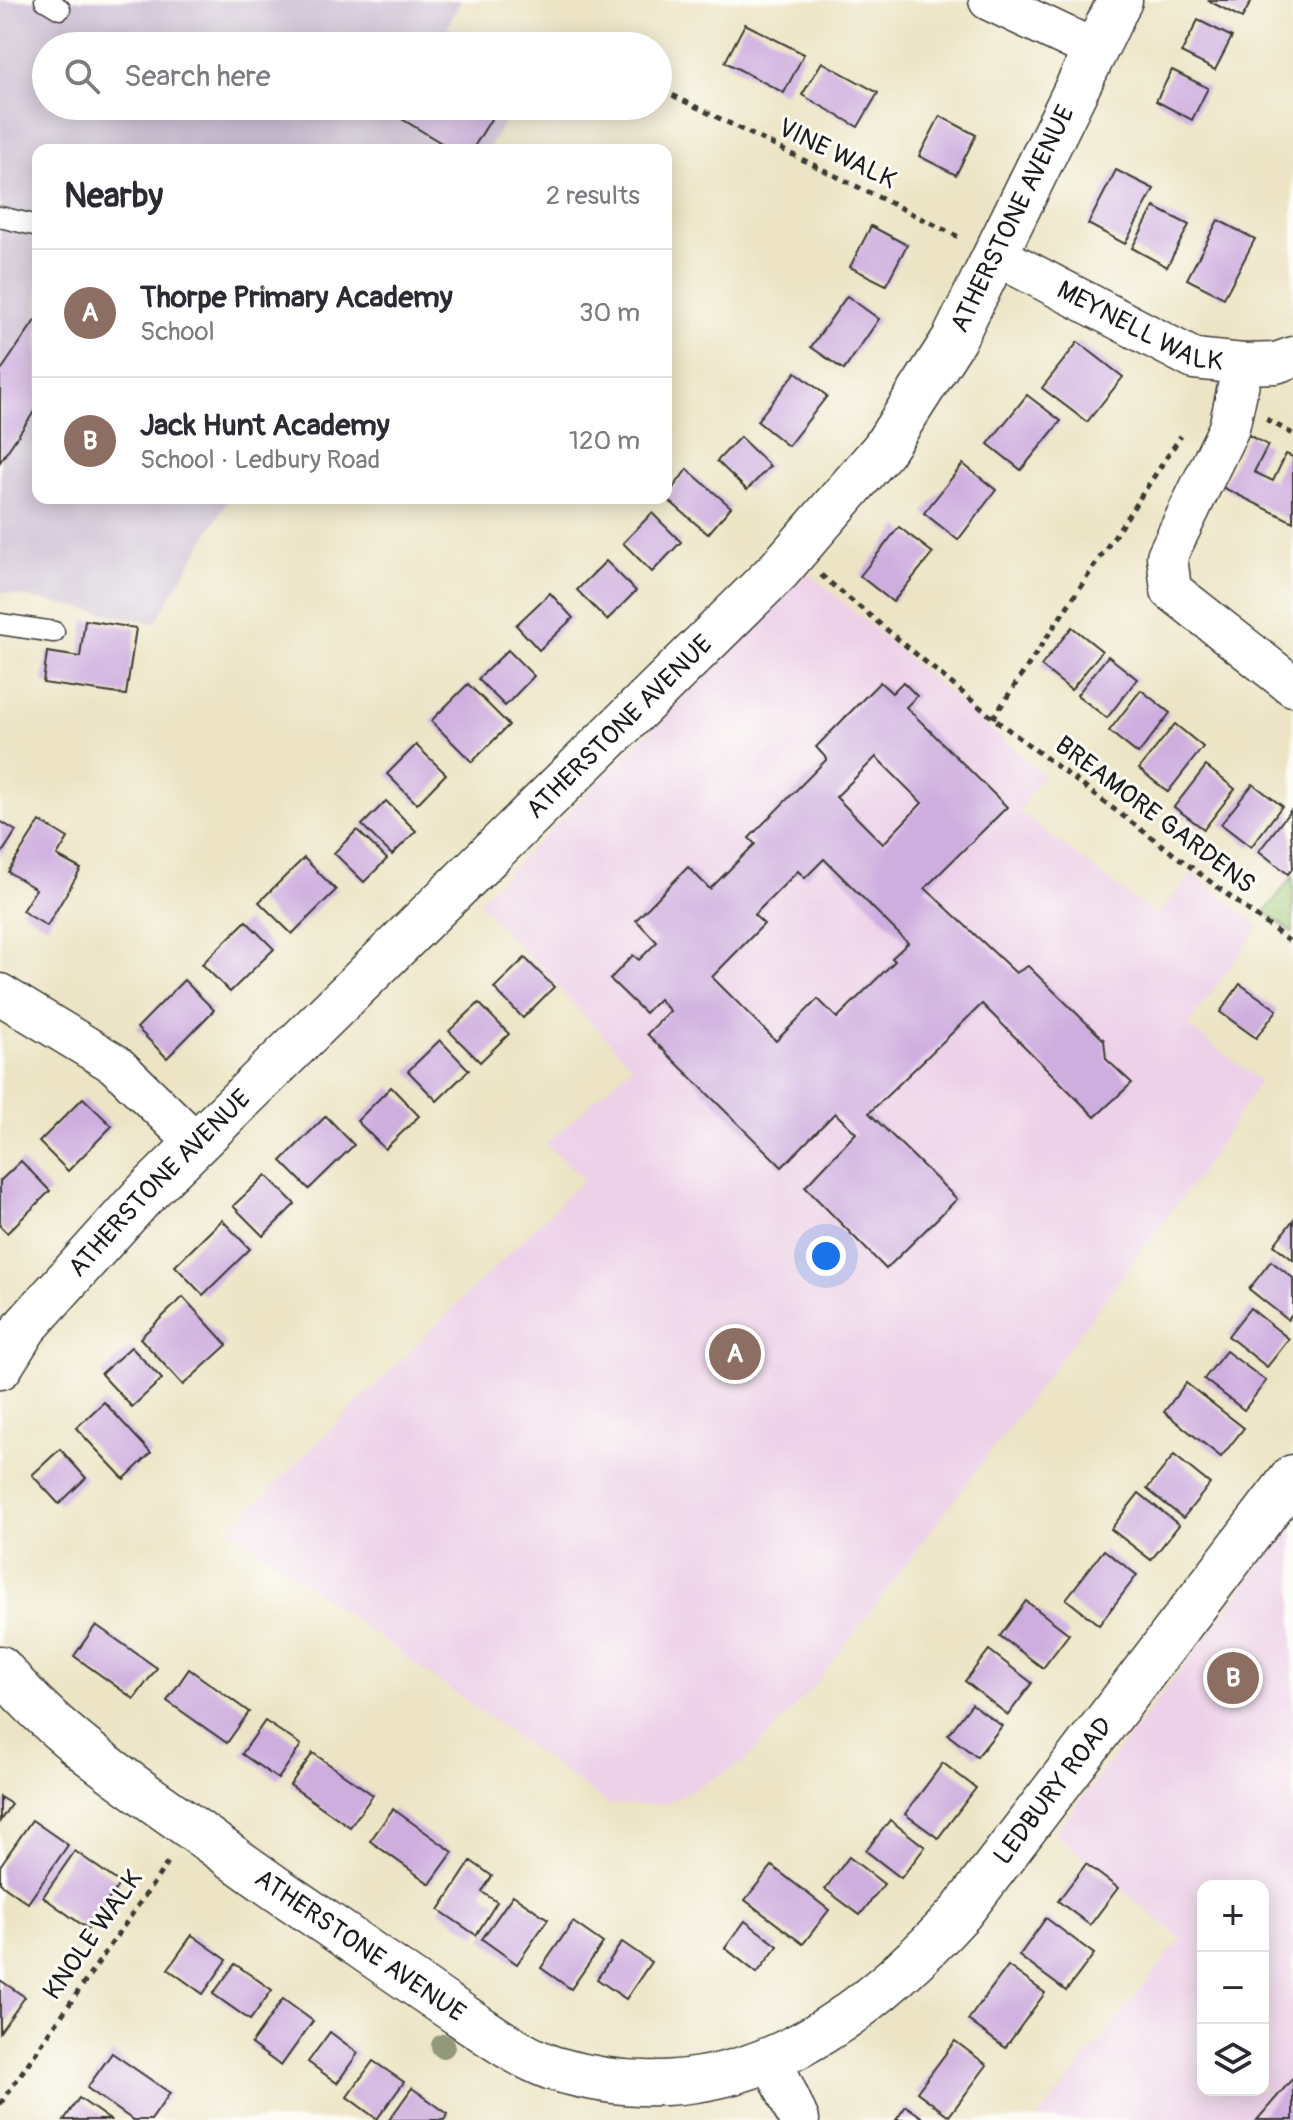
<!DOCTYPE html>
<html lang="en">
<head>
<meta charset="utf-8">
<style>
  :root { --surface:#fff; --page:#f2f2f3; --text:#2b2b33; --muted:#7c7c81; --line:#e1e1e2; --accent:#db2777 }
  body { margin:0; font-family:Pangolin,sans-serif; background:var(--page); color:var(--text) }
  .controls { position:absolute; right:24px; bottom:24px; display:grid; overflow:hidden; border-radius:16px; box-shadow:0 4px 20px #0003 }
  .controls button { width:72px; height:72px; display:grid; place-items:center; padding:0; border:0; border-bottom:2px solid var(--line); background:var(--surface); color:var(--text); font:40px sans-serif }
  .you { position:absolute; left:826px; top:1256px; width:28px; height:28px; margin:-20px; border:6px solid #fff; border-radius:50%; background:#1a73e8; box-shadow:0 0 0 12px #1a73e833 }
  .badge { display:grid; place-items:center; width:52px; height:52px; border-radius:50%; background:var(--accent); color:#fff; font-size:26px; font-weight:700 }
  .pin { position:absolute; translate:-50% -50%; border:4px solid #fff; box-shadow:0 2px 8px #0006 }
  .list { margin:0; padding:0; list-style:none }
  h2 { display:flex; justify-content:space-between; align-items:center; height:104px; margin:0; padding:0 32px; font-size:34px }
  h2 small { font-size:26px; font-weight:400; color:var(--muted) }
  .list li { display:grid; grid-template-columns:52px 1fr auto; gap:24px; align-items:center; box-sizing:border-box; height:128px; padding:0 32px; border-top:2px solid var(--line) }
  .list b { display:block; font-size:30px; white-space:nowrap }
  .list p { margin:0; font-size:26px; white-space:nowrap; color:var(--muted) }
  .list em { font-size:26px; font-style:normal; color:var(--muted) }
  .icon { flex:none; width:44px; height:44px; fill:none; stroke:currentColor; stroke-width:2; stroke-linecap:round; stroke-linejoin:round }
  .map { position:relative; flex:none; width:1293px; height:2120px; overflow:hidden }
  .search { position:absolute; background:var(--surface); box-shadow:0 4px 20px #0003; left:32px; top:32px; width:640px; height:88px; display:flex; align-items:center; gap:20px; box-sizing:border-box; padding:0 28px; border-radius:44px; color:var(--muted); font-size:30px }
  .panel { position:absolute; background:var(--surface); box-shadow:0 4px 20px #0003; left:32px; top:144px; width:640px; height:360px; border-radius:16px }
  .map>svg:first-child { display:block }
</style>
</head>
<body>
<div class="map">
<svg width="1293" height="2120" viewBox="0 0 1293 2120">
  <rect width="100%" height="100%" fill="#fdfcf7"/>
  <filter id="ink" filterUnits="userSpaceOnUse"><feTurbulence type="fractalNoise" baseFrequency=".0125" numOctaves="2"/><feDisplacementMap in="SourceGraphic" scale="16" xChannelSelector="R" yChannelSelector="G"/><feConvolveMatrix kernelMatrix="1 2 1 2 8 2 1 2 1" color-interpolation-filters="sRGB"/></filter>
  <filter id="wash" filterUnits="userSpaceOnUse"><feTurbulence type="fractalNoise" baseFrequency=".006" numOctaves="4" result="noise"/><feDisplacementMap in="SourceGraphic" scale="32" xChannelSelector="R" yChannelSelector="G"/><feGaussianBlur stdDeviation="1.8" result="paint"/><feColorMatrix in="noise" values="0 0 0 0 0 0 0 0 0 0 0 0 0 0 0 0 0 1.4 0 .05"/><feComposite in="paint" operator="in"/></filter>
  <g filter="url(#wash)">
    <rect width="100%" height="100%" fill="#ece4c4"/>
    <g fill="#edd1e9" fill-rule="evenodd">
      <path d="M808 572 1043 774 1019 812 1156 916 1193 873 1259 927 1188 1026 1260 1081 1206 1165 815 1685 743 1763 665 1804 609 1805 230 1529 584 1179 546 1144 632 1066 478 902Z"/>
      <path d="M1293 1523V2120H1037L1181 1939 1055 1833ZM1203 1886H1263V2090H1203Z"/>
    </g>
    <path fill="#ccbfd4" d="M0 0H461L447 27 475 46H46V106H514L487 150H38V498H229L155 623 0 592Z"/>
    <path fill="#9fcb79" stroke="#5e744a" stroke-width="2" d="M1293 876V933L1265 912Z"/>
    <g id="blocks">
      <g fill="#ceaddf" fill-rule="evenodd">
        <path d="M1207 0H1252L1242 18Z"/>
        <path d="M1198 20 1232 37 1215 70 1181 53Z"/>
        <path d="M745 24 804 54 784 93 725 62Z"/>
        <path d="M822 62 878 93 858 127 802 95Z"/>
        <path d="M1172 70 1208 88 1192 120 1156 101Z"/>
        <path d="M396 106H499L472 150H453L392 113Z"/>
        <path d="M940 116 976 135 956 175 919 156Z"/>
        <path d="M1116 170 1154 189 1125 244 1088 224Z"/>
        <path d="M1154 207 1189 225 1167 267 1132 248Z"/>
        <path d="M1218 220 1255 239 1224 298 1187 279Z"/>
        <path d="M871 226 907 245 886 285 850 267Z"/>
        <path d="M847 296 879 319 844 370 811 347Z"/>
        <path d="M38 316V406L0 462V372Z"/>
        <path d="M1078 342 1123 377 1087 422 1042 388Z"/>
        <path d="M796 372 827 396 788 446 757 421Z"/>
        <path d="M1027 395 1061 421 1021 470 988 444Z"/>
        <path d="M1248 435 1268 445 1254 472 1273 481 1286 454 1293 457V522L1222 487Z"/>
        <path d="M740 437 770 466 747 490 717 461Z"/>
        <path d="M963 464 996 490 958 540 924 513Z"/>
        <path d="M687 469 731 507 708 534 666 498Z"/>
        <path d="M652 513 681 542 652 572 623 543Z"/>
        <path d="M899 527 933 553 893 602 860 576Z"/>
        <path d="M606 561 636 591 607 620 577 590Z"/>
        <path d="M550 593 573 618 539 650 516 625Z"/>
        <path d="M85 620 136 628 126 695 43 683 47 652 80 657Z"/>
        <path d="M1072 627 1102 651 1071 690 1041 666Z"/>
        <path d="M508 650 534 676 505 706 478 679Z"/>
        <path d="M1108 656 1137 679 1107 718 1077 695Z"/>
        <path d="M880 682 892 693 903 682 917 696 906 707 1007 807 925 888 1016 973 1028 966 1104 1040 1106 1059 1132 1083 1095 1117 982 1004 869 1113 957 1199 886 1269 805 1187 856 1133 835 1113 782 1167 647 1034 670 1011 659 999 645 1013 610 979 633 955 639 960 657 942 636 920 688 867 710 889 755 844 749 838 827 759 816 747ZM876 757 922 803 883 844 836 797ZM824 859 908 943 892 958 895 961 837 1018 818 999 776 1041 712 977 764 924 754 915 798 871 805 878Z"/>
        <path d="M468 684 509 725 472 762 431 721Z"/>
        <path d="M1141 690 1170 713 1138 754 1109 731Z"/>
        <path d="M1175 724 1203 747 1168 792 1139 769Z"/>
        <path d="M416 745 446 774 417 804 387 774Z"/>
        <path d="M1206 766 1235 789 1204 829 1174 807Z"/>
        <path d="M1253 784 1282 806 1251 847 1221 824Z"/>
        <path d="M386 801 416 831 392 855 362 825Z"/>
        <path d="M1290 811 1293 868 1288 874 1259 851Z"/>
        <path d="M0 821 16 831 0 856Z"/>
        <path d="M40 821 68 838 57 856 81 869 47 926 22 911 36 889 8 872Z"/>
        <path d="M357 830 387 859 364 882 334 853Z"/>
        <path d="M304 858 336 890 292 934 259 902Z"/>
        <path d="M246 921 274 949 230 992 202 964Z"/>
        <path d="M525 958 554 987 523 1018 494 988Z"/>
        <path d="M184 980 214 1010 167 1058 137 1028Z"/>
        <path d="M1240 984 1277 1010 1256 1038 1220 1012Z"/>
        <path d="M479 1003 509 1034 480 1062 449 1031Z"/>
        <path d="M440 1040 469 1070 437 1101 408 1071Z"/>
        <path d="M391 1087 419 1116 385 1149 357 1121Z"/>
        <path d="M83 1098 112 1126 68 1171 39 1142Z"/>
        <path d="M326 1116 354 1145 309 1189 281 1161Z"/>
        <path d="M21 1161 50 1191 7 1233 0 1226V1181Z"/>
        <path d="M266 1175 295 1204 263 1236 233 1206Z"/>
        <path d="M222 1220 250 1249 203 1295 175 1266Z"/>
        <path d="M1293 1220V1260L1274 1245Z"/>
        <path d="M1271 1261 1293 1278V1313L1288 1320 1249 1289Z"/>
        <path d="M183 1297 227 1345 183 1385 140 1338Z"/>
        <path d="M1250 1308 1289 1339 1267 1367 1228 1336Z"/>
        <path d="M131 1347 162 1379 132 1407 101 1374Z"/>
        <path d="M1226 1351 1266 1381 1244 1410 1204 1379Z"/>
        <path d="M1186 1383 1244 1428 1221 1457 1164 1412Z"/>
        <path d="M104 1402 151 1453 124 1479 76 1428Z"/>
        <path d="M60 1449 86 1478 59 1504 32 1475Z"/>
        <path d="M1174 1455 1210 1484 1183 1518 1147 1489Z"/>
        <path d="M1139 1493 1179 1525 1151 1560 1111 1529Z"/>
        <path d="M1104 1550 1137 1575 1099 1625 1066 1599Z"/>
        <path d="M1026 1601 1069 1634 1043 1668 1000 1636Z"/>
        <path d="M96 1625 157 1668 134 1699 74 1656Z"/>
        <path d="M989 1650 1032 1683 1008 1715 965 1681Z"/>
        <path d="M189 1669 249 1712 227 1743 167 1701Z"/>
        <path d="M972 1704 1002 1726 977 1757 948 1735Z"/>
        <path d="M265 1721 301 1745 278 1779 242 1754Z"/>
        <path d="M313 1753 373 1795 350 1827 290 1785Z"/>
        <path d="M943 1763 976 1788 938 1838 905 1814Z"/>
        <path d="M0 1797 11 1804 0 1821Z"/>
        <path d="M393 1809 453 1852 430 1884 370 1841Z"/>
        <path d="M32 1820 68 1845 28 1903 0 1883V1866Z"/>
        <path d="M890 1820 925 1847 901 1878 866 1851Z"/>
        <path d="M75 1851 120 1883 88 1929 43 1897Z"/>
        <path d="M849 1857 884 1884 860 1915 825 1889Z"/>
        <path d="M471 1861 492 1876 482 1892 497 1902 476 1935 439 1910Z"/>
        <path d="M1086 1864 1118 1888 1090 1925 1058 1901Z"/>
        <path d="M772 1866 829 1910 803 1944 745 1900Z"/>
        <path d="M513 1895 548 1919 517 1964 482 1939Z"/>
        <path d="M1046 1918 1094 1954 1066 1991 1019 1956Z"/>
        <path d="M745 1921 778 1946 757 1973 725 1948Z"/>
        <path d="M573 1922 603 1943 571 1989 541 1968Z"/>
        <path d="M192 1935 227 1960 203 1994 168 1969Z"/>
        <path d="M622 1942 651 1962 626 1999 597 1979Z"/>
        <path d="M235 1964 272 1990 250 2020 213 1994Z"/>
        <path d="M1008 1966 1045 1993 1005 2048 968 2020Z"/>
        <path d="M0 1980 25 1997 0 2032Z"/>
        <path d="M283 1999 313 2021 281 2066 251 2044Z"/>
        <path d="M330 2032 358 2053 337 2083 308 2062Z"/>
        <path d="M955 2041 987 2065 949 2116 917 2092Z"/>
        <path d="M112 2053 170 2093 151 2120H133L87 2088Z"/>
        <path d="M373 2061 404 2082 377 2119 347 2097Z"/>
        <path d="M1293 2078V2120H1257Z"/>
        <path d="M412 2088 448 2114 444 2120H389Z"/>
        <path d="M79 2098 110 2120H64Z"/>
        <path d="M906 2106 926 2120H896Z"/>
      </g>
    </g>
  </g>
  <g filter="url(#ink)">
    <use href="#blocks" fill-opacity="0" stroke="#3b3a35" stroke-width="2"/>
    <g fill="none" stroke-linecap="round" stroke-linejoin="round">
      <defs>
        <g id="service">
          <path d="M45 0 60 9"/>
          <path d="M0 217 38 226"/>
          <path d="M0 624 54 632"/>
        </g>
        <g id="minor">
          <path d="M989 0 1095 50"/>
          <path id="s1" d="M994 254 1194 359 1243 364 1276 363 1293 357"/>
          <path d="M1243 364 1229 428 1167 556 1171 590 1293 686"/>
          <path d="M0 994 115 1064 195 1142"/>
          <path d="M774 2065 799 2120"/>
        </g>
        <g id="tertiary">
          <path id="s2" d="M0 1367 25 1327 143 1196 779 570 883 450 954 339 1120 0"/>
          <path id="s3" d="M0 1668C46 1725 106 1767 165 1809 208 1839 250 1871 293 1900 343 1934 393 1969 443 2003 478 2026 512 2053 552 2068 724 2120 851 2033 961 1912L1293 1477"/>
        </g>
      </defs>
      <use href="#service" stroke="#3b3a35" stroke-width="23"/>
      <use href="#minor" stroke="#3b3a35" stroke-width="43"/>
      <use href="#tertiary" stroke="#3b3a35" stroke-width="47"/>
      <g stroke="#3b3a35" stroke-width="5" stroke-dasharray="6 6" stroke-linecap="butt">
        <path d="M662 90 961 238"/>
        <path d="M1266 419 1293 434"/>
        <path d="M821 575 993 718 1293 944"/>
        <path d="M993 718 1181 436"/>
        <path d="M0 2104 171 1858"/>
      </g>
      <use href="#service" stroke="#fff" stroke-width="20"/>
      <use href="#minor" stroke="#fff" stroke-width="40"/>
      <use href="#tertiary" stroke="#fff" stroke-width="44"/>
    </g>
    <circle fill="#93987a" cx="443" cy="2046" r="12"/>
  </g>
  <g text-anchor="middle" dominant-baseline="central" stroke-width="6" stroke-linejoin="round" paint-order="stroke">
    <g font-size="26" fill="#1c1c1c" stroke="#fdfcf7">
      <text transform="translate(837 154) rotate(26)">VINE WALK</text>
      <text stroke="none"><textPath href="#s2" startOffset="1540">ATHERSTONE AVENUE</textPath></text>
      <text stroke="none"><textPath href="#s1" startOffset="164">MEYNELL WALK</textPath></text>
      <text stroke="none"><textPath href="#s2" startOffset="892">ATHERSTONE AVENUE</textPath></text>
      <text transform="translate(1155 815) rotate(37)">BREAMORE GARDENS</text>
      <text stroke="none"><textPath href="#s2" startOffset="244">ATHERSTONE AVENUE</textPath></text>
      <text stroke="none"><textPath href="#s3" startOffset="1302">LEDBURY ROAD</textPath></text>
      <text transform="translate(93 1935) rotate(-55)">KNOLE WALK</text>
      <text stroke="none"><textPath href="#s3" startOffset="456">ATHERSTONE AVENUE</textPath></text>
    </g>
  </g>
</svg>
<div class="controls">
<button>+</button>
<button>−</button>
<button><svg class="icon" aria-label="layers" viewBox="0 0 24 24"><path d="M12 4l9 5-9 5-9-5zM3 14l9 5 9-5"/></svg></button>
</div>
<div class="you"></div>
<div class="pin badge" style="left:735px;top:1354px;background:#8d6e63">A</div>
<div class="pin badge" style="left:1233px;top:1678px;background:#8d6e63">B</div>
<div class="search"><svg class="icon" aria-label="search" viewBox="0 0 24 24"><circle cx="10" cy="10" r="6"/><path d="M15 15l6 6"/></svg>Search here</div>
<section class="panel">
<h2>Nearby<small>2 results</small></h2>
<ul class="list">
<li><span class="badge" style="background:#8d6e63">A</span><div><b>Thorpe Primary Academy</b><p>School</p></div><em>30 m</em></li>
<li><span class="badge" style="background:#8d6e63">B</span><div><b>Jack Hunt Academy</b><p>School · Ledbury Road</p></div><em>120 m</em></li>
</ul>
</section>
</div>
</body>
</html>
